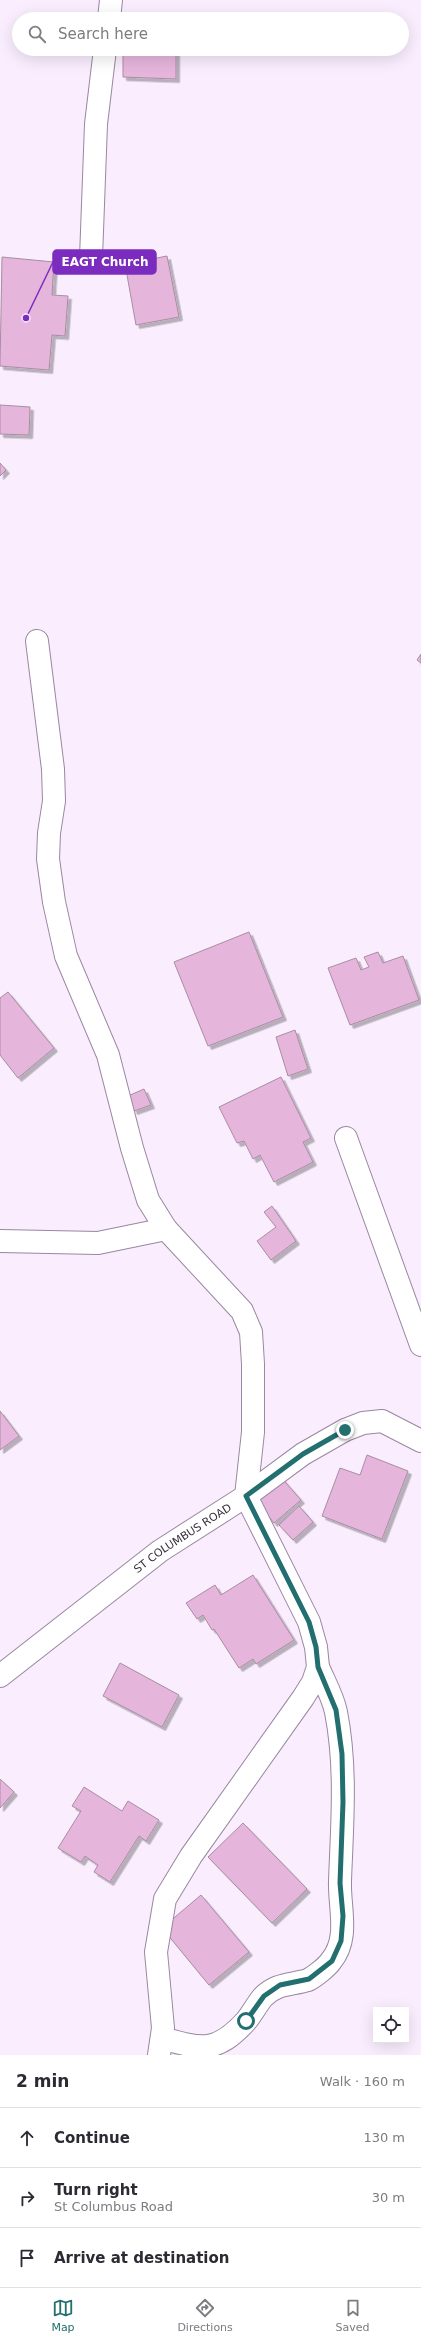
<!DOCTYPE html>
<html lang="en">
<head>
<meta charset="utf-8">
<style>
  :root { --surface:#fff; --page:#f2f2f3; --text:#2b2b33; --muted:#7c7c81; --line:#e1e1e2; --accent:#236f6f }
  body { margin:0; font-family:"DejaVu Sans",sans-serif; background:var(--page); color:var(--text) }
  .controls { position:absolute; right:12px; bottom:12px; display:grid; overflow:hidden; border-radius:0px; box-shadow:0 4px 16px #0002 }
  .controls button { width:36px; height:36px; display:grid; place-items:center; padding:0; border:0; border-bottom:1px solid var(--line); background:var(--surface); color:var(--text); font:20px sans-serif }
  .stop { position:absolute; width:12px; height:12px; margin:-9px; border:3px solid #236f6f; border-radius:50%; background:#fff }
  .stop.end { background:#236f6f; border-color:#fff; box-shadow:0 1px 4px #0008 }
  .list { margin:0; padding:0; list-style:none }
  h2 { display:flex; justify-content:space-between; align-items:center; height:52px; margin:0; padding:0 16px; font-size:17px }
  h2 small { font-size:13px; font-weight:400; color:var(--muted) }
  .list li { display:grid; grid-template-columns:26px 1fr auto; gap:12px; align-items:center; box-sizing:border-box; height:60px; padding:0 16px; border-top:1px solid var(--line) }
  .list b { display:block; font-size:15px; white-space:nowrap }
  .list p { margin:0; font-size:13px; white-space:nowrap; color:var(--muted) }
  .list em { font-size:13px; font-style:normal; color:var(--muted) }
  .icon { flex:none; width:22px; height:22px; fill:none; stroke:currentColor; stroke-width:2; stroke-linecap:round; stroke-linejoin:round }
  .map { position:relative; flex:none; width:421px; height:2055px; overflow:hidden }
  .search { position:absolute; background:var(--surface); box-shadow:0 4px 16px #0002; left:12px; right:12px; top:12px; height:44px; display:flex; align-items:center; gap:10px; box-sizing:border-box; padding:0 14px; border-radius:22px; color:var(--muted); font-size:15px }
  .sheet { height:232px; background:var(--surface) }
  nav { display:flex; justify-content:space-around; align-items:center; box-sizing:border-box; height:56px; border-top:1px solid var(--line); background:var(--surface); font-size:11px; color:var(--muted) }
  nav a { display:grid; justify-items:center; gap:2px }
  nav .on { color:var(--accent) }
  .map>svg:first-child { display:block }
</style>
</head>
<body>
<div class="map">
<svg width="421" height="2055" viewBox="0 0 421 2055">
  <defs>
    <filter id="shadow"><feDropShadow dx="3.5" dy="3.5" stdDeviation="0" flood-color="#0004"/></filter>
  </defs>
  <rect width="100%" height="100%" fill="#f9edfe"/>
  <g fill="#e6b5dc" stroke="#a88da2" filter="url(#shadow)">
    <path d="M123 49H176V79L123 77Z"/>
    <path d="M167 256 179 317 136 325 125 264Z"/>
    <path d="M2 257 54 262 52 295 68 296 65 336 52 335 49 370 0 366Z"/>
    <path d="M0 405 30 407 29 435 0 434Z"/>
    <path d="M0 463 6 470 0 476Z"/>
    <path d="M421 654V663L417 660Z"/>
    <path d="M249 932 283 1017 208 1046 174 962Z"/>
    <path d="M378 952 383 963 403 956 419 1000 350 1025 328 968 356 958 361 970 369 967 364 957Z"/>
    <path d="M8 992 54 1048 18 1078 0 1055V998Z"/>
    <path d="M295 1030 308 1069 288 1076 276 1037Z"/>
    <path d="M281 1077 311 1138 303 1142 313 1162 274 1182 260 1155 253 1159 244 1141 237 1143 219 1107Z"/>
    <path d="M144 1089 151 1105 134 1111 128 1096Z"/>
    <path d="M272 1206 296 1241 271 1260 257 1241 276 1227 264 1212Z"/>
    <path d="M0 1411 19 1436 0 1450Z"/>
    <path d="M367 1455 408 1471 382 1539 322 1516 340 1468 360 1475Z"/>
    <path d="M279 1475 301 1500 274 1523 253 1498Z"/>
    <path d="M299 1506 313 1522 293 1540 279 1525Z"/>
    <path d="M253 1575 294 1640 256 1664 253 1659 239 1668 214 1629 212 1630 203 1615 197 1619 186 1603 215 1585 221 1595Z"/>
    <path d="M120 1663 179 1695 162 1727 103 1696Z"/>
    <path d="M0 1779 14 1792 0 1808Z"/>
    <path d="M84 1787 122 1811 128 1801 159 1820 146 1841 139 1836 110 1882 94 1872 98 1865 85 1856 81 1862 58 1848 81 1811 72 1806Z"/>
    <path d="M243 1823 307 1889 272 1923 208 1857Z"/>
    <path d="M201 1895 249 1952 209 1985 162 1928Z"/>
  </g>
  <g fill="none" stroke-linecap="round" stroke-linejoin="round">
    <defs>
      <g id="street">
        <path d="M109 19 111 0"/>
        <path d="M91 258 96 124 105 49"/>
        <path d="M37 641 53 769 54 801 49 833 48 859 54 902 66 956 108 1055 132 1148 148 1200 166 1229 242 1311 251 1332 253 1364V1432L246 1496 309 1622 316 1647 318 1667 313 1682 303 1698 191 1856 165 1899 156 1952 163 2028 159 2055"/>
        <path d="M346 1138 421 1345"/>
        <path d="M0 1241 98 1243 166 1229"/>
        <path id="s1" d="M0 1676 160 1551 246 1496 303 1454 345 1430 363 1423 382 1421 421 1441"/>
        <path d="M162 2038C201 2049 216 2054 246 2021 252 2014 257 2004 263 1997 276 1983 292 1985 308 1980 314 1977 327 1967 331 1961 350 1938 339 1908 340 1881 342 1825 347 1768 336 1712 333 1697 324 1681 318 1667"/>
      </g>
    </defs>
    <use href="#street" stroke="#9a87a1" stroke-width="24"/>
    <use href="#street" stroke="#fff" stroke-width="22"/>
  </g>
  <g fill="none" stroke-linecap="round" stroke-linejoin="round">
    <path stroke="#236f6f" stroke-width="5" d="M246 2021 264 1996 280 1985 309 1979 332 1961 341 1941 343 1916 340 1883 343 1802 342 1754 336 1710 318 1667 316 1647 309 1622 246 1496 303 1454 345 1430"/>
  </g>
  <g text-anchor="middle" dominant-baseline="central" stroke-width="4" stroke-linejoin="round" paint-order="stroke">
    <g font-size="11" fill="#38303b" stroke="#f9edfe">
      <text stroke="none"><textPath href="#s1" startOffset="229">ST COLUMBUS ROAD</textPath></text>
    </g>
  </g>
  <path fill="none" stroke="#7b2cbf" stroke-width="1.5" d="M26 318L53 262"/>
  <circle fill="#7b2cbf" stroke="#f9edfe" stroke-width="1.5" cx="26" cy="318" r="4"/>
  <rect fill="#7b2cbf" stroke="#7b2cbf" stroke-width="1.5" x="53" y="250" width="103" height="24" rx="4"/>
  <g font-size="12" text-anchor="middle" font-weight="bold" fill="#fff">
    <text x="105" y="266">EAGT Church</text>
  </g>
</svg>
<div class="controls">
<button><svg class="icon" aria-label="locate" viewBox="0 0 24 24"><circle cx="12" cy="12" r="6"/><path d="M12 2v4M12 18v4M2 12h4M18 12h4"/></svg></button>
</div>
<div class="stop" style="left:246px;top:2021px"></div>
<div class="stop end" style="left:345px;top:1430px"></div>
<div class="search"><svg class="icon" aria-label="search" viewBox="0 0 24 24"><circle cx="10" cy="10" r="6"/><path d="M15 15l6 6"/></svg>Search here</div>
</div>
<section class="sheet">
<h2>2 min<small>Walk · 160 m</small></h2>
<ul class="list">
<li><svg class="icon" aria-label="ahead" viewBox="0 0 24 24"><path d="M12 20V5M6 11l6-6 6 6"/></svg><div><b>Continue</b></div><em>130 m</em></li>
<li><svg class="icon" aria-label="right" viewBox="0 0 24 24"><path d="M7 20v-9h11M14 6l5 5-5 5"/></svg><div><b>Turn right</b><p>St Columbus Road</p></div><em>30 m</em></li>
<li><svg class="icon" aria-label="arrive" viewBox="0 0 24 24"><path d="M6 21V4h12l-3 4 3 4H6"/></svg><div><b>Arrive at destination</b></div></li>
</ul>
</section>
<nav>
<a class="on"><svg class="icon" aria-label="map" viewBox="0 0 24 24"><path d="M3 6l6-2 6 2 6-2v14l-6 2-6-2-6 2zM9 4v14M15 6v14"/></svg>Map</a>
<a><svg class="icon" aria-label="directions" viewBox="0 0 24 24"><path d="M12 3l9 9-9 9-9-9zM9 14v-3h6M13 9l2 2-2 2"/></svg>Directions</a>
<a><svg class="icon" aria-label="saved" viewBox="0 0 24 24"><path d="M7 4h10v16l-5-4-5 4z"/></svg>Saved</a>
</nav>
</body>
</html>
